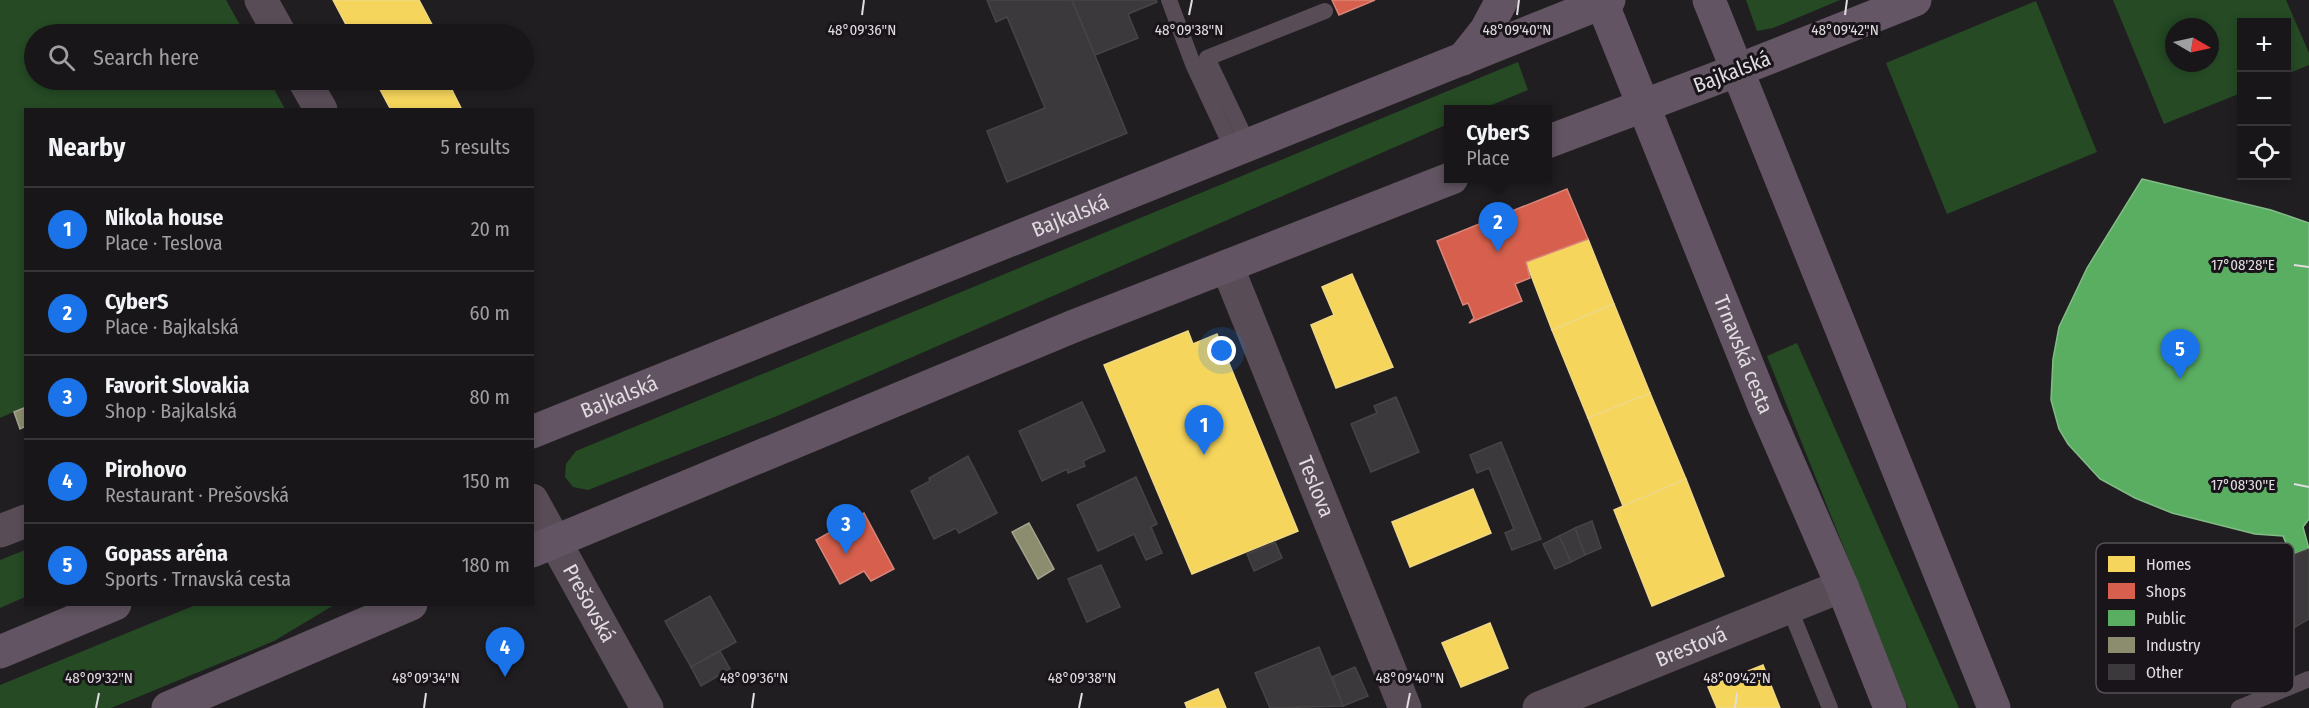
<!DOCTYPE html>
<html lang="en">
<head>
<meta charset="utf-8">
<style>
  :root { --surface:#191619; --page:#221f22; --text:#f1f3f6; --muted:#9f9fa2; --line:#373538; --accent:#1a73e8 }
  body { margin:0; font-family:"Fira Sans Condensed",sans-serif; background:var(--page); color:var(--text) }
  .controls { position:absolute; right:18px; top:18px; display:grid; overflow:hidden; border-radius:0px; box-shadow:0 3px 9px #0003 }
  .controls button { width:54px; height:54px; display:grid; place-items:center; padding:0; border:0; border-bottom:2px solid var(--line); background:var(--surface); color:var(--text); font:30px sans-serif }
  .compass { position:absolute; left:2165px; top:18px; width:54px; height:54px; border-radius:50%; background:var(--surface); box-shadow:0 3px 9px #0003; rotate:99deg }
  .you { position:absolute; left:1222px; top:351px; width:21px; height:21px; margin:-15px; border:4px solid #fff; border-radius:50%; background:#1a73e8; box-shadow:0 0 0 9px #1a73e833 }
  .badge { display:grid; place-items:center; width:39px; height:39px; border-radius:50%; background:var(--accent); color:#fff; font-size:20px; font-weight:700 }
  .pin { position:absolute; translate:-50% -50px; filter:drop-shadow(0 2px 3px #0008) }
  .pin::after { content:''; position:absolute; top:32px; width:21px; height:18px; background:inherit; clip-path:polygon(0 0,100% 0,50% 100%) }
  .popup { position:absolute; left:1444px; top:105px; width:108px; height:78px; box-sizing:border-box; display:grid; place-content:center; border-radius:0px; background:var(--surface); filter:drop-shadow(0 2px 4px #0005); font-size:20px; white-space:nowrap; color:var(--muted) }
  .popup b { font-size:22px; color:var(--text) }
  .popup::after { content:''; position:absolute; left:50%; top:100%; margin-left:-12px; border:12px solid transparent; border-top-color:var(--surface) }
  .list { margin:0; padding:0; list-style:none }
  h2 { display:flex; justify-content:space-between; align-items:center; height:78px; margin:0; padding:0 24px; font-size:26px }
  h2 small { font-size:20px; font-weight:400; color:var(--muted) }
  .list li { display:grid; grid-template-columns:39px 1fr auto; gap:18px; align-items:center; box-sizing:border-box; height:84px; padding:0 24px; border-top:2px solid var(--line) }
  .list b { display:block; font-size:22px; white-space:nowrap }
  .list p { margin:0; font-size:20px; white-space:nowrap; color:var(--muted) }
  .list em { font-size:20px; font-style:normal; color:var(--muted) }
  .icon { flex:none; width:33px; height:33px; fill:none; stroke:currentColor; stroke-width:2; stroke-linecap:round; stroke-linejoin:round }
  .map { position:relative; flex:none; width:2309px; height:708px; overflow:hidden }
  .search { position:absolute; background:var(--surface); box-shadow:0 3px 9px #0003; left:24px; top:24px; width:510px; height:66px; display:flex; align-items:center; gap:15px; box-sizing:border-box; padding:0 21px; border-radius:33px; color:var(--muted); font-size:22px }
  .panel { position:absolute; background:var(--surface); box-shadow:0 3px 9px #0003; left:24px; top:108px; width:510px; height:498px; border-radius:0px }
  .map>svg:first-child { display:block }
</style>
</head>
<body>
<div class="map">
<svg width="2309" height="708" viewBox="0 0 2309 708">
  <rect width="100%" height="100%" fill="#211e21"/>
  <g fill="#254a24" fill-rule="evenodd">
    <path d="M0 0H226L245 34H34V80H269L285 109 26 110 25 407 0 418Z"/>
    <path d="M1746 0H1840L1773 28 1757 31Z"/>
    <path d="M2113 0H2286L2309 53V65L2287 74 2286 22H2242L2241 93 2164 124ZM2174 27H2210V63H2174Z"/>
    <path d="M2036 1 2097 152 1947 214 1886 63Z"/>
    <path d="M1518 62 1528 90 1482 109 1448 110V124L777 416 588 490 573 487 565 477 566 464 576 451Z"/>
    <path d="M1797 343 1959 708H1908L1767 356Z"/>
    <path d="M25 550V597L0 608V560Z"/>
    <path d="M198 604 334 605 274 641 111 708H0V685Z"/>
  </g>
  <g fill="#f6d55c" stroke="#efd784" stroke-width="1.5">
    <path d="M333 0H419L437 34H351Z"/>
    <path d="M375 80H461L464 84 452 90 462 110H391Z"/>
    <path d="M1588 239 1614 304 1552 330 1526 262Z"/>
    <path d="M1352 274 1393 367 1336 388 1311 325 1334 315 1322 287Z"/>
    <path d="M1614 304 1650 393 1588 418 1552 330Z"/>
    <path d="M1188 331 1193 344 1217 334 1298 531 1192 574 1104 365Z"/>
    <path d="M1650 393 1686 479 1623 506 1588 418Z"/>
    <path d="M1686 479 1724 576 1652 606 1614 510Z"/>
    <path d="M1473 489 1491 533 1410 567 1392 522Z"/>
    <path d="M1490 623 1508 668 1461 687 1442 643Z"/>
    <path d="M1763 665 1780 708H1717L1708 687Z"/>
    <path d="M1218 689 1226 708H1187L1185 703Z"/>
  </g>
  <g fill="#d6604d" stroke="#d98579" stroke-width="1.5">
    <path d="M1332 0H1375L1339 15Z"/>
    <path d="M1567 189 1588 239 1526 262 1530 278 1515 284 1522 301 1469 323 1474 318 1468 303 1463 305 1437 241Z"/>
    <path d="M864 513 894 569 871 581 864 571 840 584 816 540Z"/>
  </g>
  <path fill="#5aae61" stroke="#82bc87" stroke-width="1.5" d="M2142 179 2271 210 2309 223V519L2303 527 2309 549 2291 555 2283 536 2255 534 2172 513 2135 498 2100 479 2068 444 2059 429 2051 400 2053 359 2059 327 2087 268Z"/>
  <g fill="#8c8c6e" stroke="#a5a490" stroke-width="1.5">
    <path d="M26 407V426L20 429 14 412Z"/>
    <path d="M1029 523 1054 569 1038 579 1012 532Z"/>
  </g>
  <g fill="#3c393c" stroke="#474446" stroke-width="1.5">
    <path d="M987 0H1072L1127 133 1007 182 987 131 1045 108 1007 17 996 22Z"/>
    <path d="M1072 0H1156L1157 2 1128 14 1138 38 1095 55Z"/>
    <path d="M1396 397 1419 452 1371 472 1351 424 1377 413 1374 406Z"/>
    <path d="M1082 402 1105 451 1083 461 1085 466 1068 473 1067 469 1042 481 1019 431Z"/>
    <path d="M1501 442 1541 539 1512 550 1505 533 1514 529 1489 468 1477 473 1470 455Z"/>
    <path d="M968 456 997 513 959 533 956 528 934 539 911 491 930 481 929 478Z"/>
    <path d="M1136 477 1157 524 1151 527 1162 553 1146 560 1134 534 1098 551 1077 505Z"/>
    <path d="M1592 521 1601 548 1585 555 1575 528Z"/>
    <path d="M1575 528 1585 555 1571 562 1559 536Z"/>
    <path d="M1559 536 1571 562 1555 569 1543 544Z"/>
    <path d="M1275 542 1282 558 1254 571 1247 554Z"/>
    <path d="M2309 549V619L2205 678 2172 618 2286 553 2288 557Z"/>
    <path d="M1101 565 1120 607 1087 622 1068 579Z"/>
    <path d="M710 596 736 642 691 667 665 621Z"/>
    <path d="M1319 647 1343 706 1270 708 1255 673Z"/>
    <path d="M720 651 730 669 701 686 691 667Z"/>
    <path d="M1355 667 1368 696 1343 706 1332 677Z"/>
  </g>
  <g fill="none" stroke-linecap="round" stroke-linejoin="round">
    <g stroke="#584c57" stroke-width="16">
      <path d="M1169 0 1193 64 1234 152"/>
      <path d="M1249 146 1207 58 1325 11"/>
      <path d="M1789 607 1830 708"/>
      <path d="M2239 708 2309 679"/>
    </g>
    <g stroke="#584c57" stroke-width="33">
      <path d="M261 0 280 34"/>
      <path d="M304 80 321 110"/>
      <path id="s1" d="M1227 266 1405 708"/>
      <path id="s2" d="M532 500 647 708"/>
      <path d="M0 531 26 521"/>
      <path id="s3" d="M1539 708 1842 586"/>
    </g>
    <path stroke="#645664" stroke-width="33" d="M1738 70 1915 0"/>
    <g stroke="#625462" stroke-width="33">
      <path id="s4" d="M1601 0 1764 406 1842 586 1890 708"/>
      <path d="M1709 0 1994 708"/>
      <path d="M1463 59 1486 30 1502 0"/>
      <path d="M1547 142 1738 70"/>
      <path id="s5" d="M532 432 1609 0"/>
      <path d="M532 551 1074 326 1452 178"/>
      <path d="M0 652 115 604"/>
      <path d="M168 708 411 604"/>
    </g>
  </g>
  <path fill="none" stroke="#e0dce0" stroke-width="2" d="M862 15 864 0M1189 15 1192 0M1517 15 1519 0M1845 15 1847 0M2294 265 2309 267M2294 484 2309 487M96 708 99 693M424 708 426 693M752 708 754 693M1079 708 1082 693M1407 708 1410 693M1735 708 1737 693"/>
  <g text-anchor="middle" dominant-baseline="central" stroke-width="6" stroke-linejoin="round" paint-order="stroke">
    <g font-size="21" fill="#e0dce0" stroke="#191419">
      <text transform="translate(1732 72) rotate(-21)">Bajkalská</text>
      <text stroke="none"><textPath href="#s5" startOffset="580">Bajkalská</textPath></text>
      <text stroke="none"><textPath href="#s4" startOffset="382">Trnavská cesta</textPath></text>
      <text stroke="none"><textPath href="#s5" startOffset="94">Bajkalská</textPath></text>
      <text stroke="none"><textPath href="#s1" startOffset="238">Teslova</textPath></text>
      <text stroke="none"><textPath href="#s2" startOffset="118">Prešovská</textPath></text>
      <text stroke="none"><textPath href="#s3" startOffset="164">Brestová</textPath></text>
    </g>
  </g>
  <rect x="2096" y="543" width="198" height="150" rx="9" fill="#191419" stroke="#555055" stroke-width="1.5"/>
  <rect x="2108" y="556" width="27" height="16" fill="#f6d55c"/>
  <rect x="2108" y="583" width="27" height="16" fill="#d6604d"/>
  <rect x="2108" y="610" width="27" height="16" fill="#5aae61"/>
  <rect x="2108" y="637" width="27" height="16" fill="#8c8c6e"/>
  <rect x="2108" y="664" width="27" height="16" fill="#3c393c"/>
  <g font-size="16" fill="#e0dce0">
    <text x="2146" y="570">Homes</text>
    <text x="2146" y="597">Shops</text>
    <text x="2146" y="624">Public</text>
    <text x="2146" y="651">Industry</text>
    <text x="2146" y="678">Other</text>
  </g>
  <g font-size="15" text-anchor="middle" fill="#e0dce0" stroke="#191419" stroke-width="6" stroke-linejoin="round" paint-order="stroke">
    <text x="862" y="35">48°09'36"N</text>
    <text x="1189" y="35">48°09'38"N</text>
    <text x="1517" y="35">48°09'40"N</text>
    <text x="1845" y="35">48°09'42"N</text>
    <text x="2243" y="270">17°08'28"E</text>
    <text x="2243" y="490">17°08'30"E</text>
    <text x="99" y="683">48°09'32"N</text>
    <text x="426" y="683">48°09'34"N</text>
    <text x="754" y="683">48°09'36"N</text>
    <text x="1082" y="683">48°09'38"N</text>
    <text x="1410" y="683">48°09'40"N</text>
    <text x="1737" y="683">48°09'42"N</text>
  </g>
</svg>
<div class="controls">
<button>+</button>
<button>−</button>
<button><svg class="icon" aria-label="locate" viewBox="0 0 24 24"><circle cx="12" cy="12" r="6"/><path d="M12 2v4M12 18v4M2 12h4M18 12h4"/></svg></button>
</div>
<svg class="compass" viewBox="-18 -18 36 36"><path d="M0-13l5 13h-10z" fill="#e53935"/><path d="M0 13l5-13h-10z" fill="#9f9fa2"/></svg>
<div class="you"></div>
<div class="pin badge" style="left:1204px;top:455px">1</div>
<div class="pin badge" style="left:1498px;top:252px">2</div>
<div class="popup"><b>CyberS</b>Place</div>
<div class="pin badge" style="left:846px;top:554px">3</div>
<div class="pin badge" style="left:505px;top:677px">4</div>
<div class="pin badge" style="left:2180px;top:379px">5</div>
<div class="search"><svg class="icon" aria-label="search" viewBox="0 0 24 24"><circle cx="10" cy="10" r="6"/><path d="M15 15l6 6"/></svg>Search here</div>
<section class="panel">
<h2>Nearby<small>5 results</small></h2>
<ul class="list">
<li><span class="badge">1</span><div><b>Nikola house</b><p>Place · Teslova</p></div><em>20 m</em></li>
<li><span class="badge">2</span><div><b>CyberS</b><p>Place · Bajkalská</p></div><em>60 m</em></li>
<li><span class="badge">3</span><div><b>Favorit Slovakia</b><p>Shop · Bajkalská</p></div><em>80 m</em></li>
<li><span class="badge">4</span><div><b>Pirohovo</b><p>Restaurant · Prešovská</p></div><em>150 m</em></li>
<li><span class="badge">5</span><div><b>Gopass aréna</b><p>Sports · Trnavská cesta</p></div><em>180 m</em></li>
</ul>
</section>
</div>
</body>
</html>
